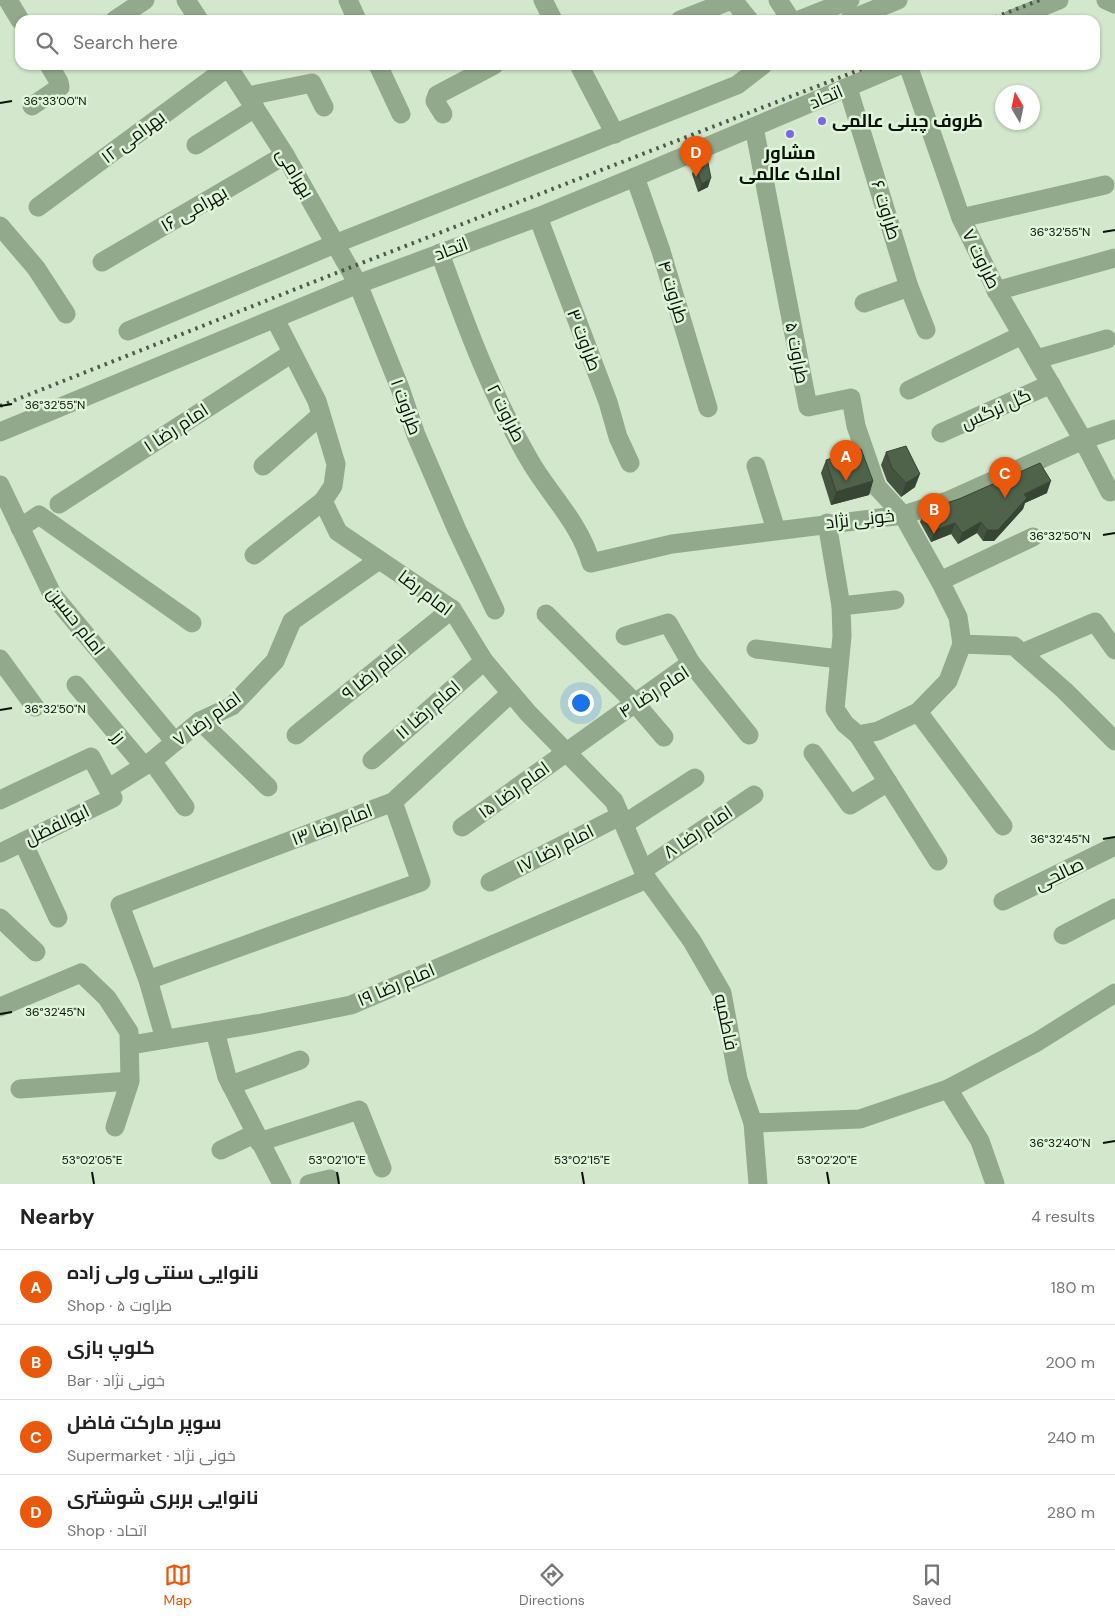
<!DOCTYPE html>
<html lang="en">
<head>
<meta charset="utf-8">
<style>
  :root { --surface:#fff; --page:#f6f6f6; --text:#222; --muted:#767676; --line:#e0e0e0; --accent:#ea580c }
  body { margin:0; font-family:"DM Sans",Cairo,sans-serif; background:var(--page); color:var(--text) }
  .compass { position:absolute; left:995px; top:85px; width:45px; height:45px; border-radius:50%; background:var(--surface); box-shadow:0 1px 4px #0004; rotate:351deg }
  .you { position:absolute; left:580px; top:702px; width:18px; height:18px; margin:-12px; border:4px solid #fff; border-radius:50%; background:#1a73e8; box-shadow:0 0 0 8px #1a73e833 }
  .badge { display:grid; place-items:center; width:32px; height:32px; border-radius:50%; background:var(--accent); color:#fff; font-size:16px; font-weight:700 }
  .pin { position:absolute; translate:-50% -41px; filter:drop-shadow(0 1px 2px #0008) }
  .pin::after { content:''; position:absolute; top:26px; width:18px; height:15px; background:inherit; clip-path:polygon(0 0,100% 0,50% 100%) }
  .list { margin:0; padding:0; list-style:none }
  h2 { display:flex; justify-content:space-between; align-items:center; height:65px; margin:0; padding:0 20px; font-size:21px }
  h2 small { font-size:16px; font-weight:400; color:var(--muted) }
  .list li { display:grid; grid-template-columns:32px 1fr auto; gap:15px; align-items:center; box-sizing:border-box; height:75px; padding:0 20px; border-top:1px solid var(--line) }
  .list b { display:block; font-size:19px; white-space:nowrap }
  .list p { margin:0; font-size:16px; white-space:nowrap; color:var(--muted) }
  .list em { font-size:16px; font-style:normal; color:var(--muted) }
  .icon { flex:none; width:28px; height:28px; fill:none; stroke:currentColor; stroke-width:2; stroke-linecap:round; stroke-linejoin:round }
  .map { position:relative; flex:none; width:1115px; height:1184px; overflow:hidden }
  .search { position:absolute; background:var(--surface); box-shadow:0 1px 4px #0004; left:15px; right:15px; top:15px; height:55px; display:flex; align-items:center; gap:12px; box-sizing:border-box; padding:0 18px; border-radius:15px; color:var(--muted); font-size:19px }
  .sheet { height:365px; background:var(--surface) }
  nav { display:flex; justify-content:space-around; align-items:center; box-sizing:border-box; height:70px; border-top:1px solid var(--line); background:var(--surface); font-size:14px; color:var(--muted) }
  nav a { display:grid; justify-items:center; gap:2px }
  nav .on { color:var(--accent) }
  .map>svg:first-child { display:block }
</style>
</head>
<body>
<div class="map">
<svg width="1115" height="1184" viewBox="0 0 1115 1184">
  <rect width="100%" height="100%" fill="#d2e7cc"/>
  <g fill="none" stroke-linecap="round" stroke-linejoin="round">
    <g stroke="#92a98c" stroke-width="19">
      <path d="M8 0 20 20"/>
      <path d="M186 0 199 20"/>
      <path d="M348 0 357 20"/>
      <path d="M543 0 553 20"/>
      <path d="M733 0 749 20"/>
      <path d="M778 0 791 20"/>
      <path d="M1106 0 1115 4"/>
      <path d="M115 20 145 0"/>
      <path d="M680 20 732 0"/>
      <path d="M799 20 850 0"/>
      <path d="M849 20 898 0"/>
      <path d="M1010 20 1059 0"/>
      <path d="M227 65 285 155 358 284 400 388 416 435 457 530 495 610"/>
      <path d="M378 65 401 114"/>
      <path d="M579 65 615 134"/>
      <path d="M908 65 961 218 999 295 1083 440 1110 492"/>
      <path d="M848 88 909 287 926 330"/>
      <path d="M248 96 312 83 324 107"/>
      <path d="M32 106 60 87 59 82 49 65"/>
      <path d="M443 114 435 101 437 95 494 65"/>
      <path d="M754 127 808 407 851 398 856 426 877 487 903 515 940 581 958 617 962 644 1014 646 1065 691 1115 741"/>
      <path d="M196 145 255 108"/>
      <path d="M635 177 661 251 708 408"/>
      <path d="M38 207 228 67"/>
      <path d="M538 217 608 402 618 437 630 463"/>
      <path d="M961 218 1105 185"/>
      <path d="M0 226 36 268 66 314"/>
      <path d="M440 253C466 326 493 399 533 466 553 498 581 526 591 563L672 544 903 515 950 500 1083 440 1115 429"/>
      <path d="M102 262 285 155"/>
      <path d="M996 291 1115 258"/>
      <path d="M864 303 909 287"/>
      <path d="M275 319 317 401 336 464 333 486 323 501 338 532 452 609 484 661 528 713 614 801 647 879 692 941 722 993 738 1079 753 1123 758 1184"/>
      <path d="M128 331 337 243 737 85 763 65"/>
      <path d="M1037 359 1107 339"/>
      <path d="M909 390 1022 335"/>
      <path d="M0 432 358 284 538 217 635 177 900 65"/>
      <path d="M941 433 1051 384"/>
      <path d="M263 466 321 415"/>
      <path d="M756 466 776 530"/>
      <path d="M0 485 52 594 175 742"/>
      <path d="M59 504 292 353"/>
      <path d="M827 523 841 606"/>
      <path d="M20 528 39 515 192 623"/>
      <path d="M254 555 323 501"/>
      <path d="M940 581 1033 537"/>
      <path d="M895 600 841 606 842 636 835 709 845 724 858 735 878 731 918 712 948 681 962 644"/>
      <path d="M546 614 635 703 664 737"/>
      <path d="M625 636 668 623 691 663"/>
      <path d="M756 649 839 659"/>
      <path d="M1022 653 1095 622 1115 650"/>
      <path d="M0 659 35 707"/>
      <path d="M76 685 144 766"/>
      <path d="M918 712 1003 826"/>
      <path d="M200 721 268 787"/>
      <path d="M296 735 452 609"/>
      <path d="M858 735 938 861"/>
      <path d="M813 753 850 805 888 782"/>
      <path d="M372 760 484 661"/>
      <path d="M152 761 185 807"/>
      <path d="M109 788 152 761 200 721 232 706 275 661 292 621 379 560"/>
      <path d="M0 800 91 757 113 798 0 853"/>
      <path d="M393 802 421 882 148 980 120 905 393 802 511 693"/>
      <path d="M624 824 695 778"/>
      <path d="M462 827 691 663 749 735"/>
      <path d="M23 842 58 918"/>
      <path d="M643 870 754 795"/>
      <path d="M490 882 620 816"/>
      <path d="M1003 901 1115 846"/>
      <path d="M0 918 36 952"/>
      <path d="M1063 935 1115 908"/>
      <path d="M148 980 165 1039"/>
      <path d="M0 1007 81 973 107 998 129 1032 130 1081 20 1089"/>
      <path d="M215 1031 227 1077 282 1184"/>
      <path d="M131 1045 262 1023 351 1005 647 879"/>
      <path d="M231 1085 300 1060"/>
      <path d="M948 1089 980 1141 995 1184"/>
      <path d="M753 1123 860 1119 948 1089 1037 1042 1115 993"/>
      <path d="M115 1127 130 1081"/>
      <path d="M259 1142 359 1110 382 1168"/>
      <path d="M221 1150 254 1134"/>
      <path d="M309 1184 330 1179"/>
    </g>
    <g stroke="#4d594a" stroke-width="4" stroke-dasharray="2.5 5" stroke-linecap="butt">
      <path d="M988 20 1040 0"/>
      <path d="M0 406 354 266 872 65"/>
    </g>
  </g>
  <g fill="#445440">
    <path d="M695 166 708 187 698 192 692 174Z"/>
    <path d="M886 452 915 487 901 497 887 481 881 465Z"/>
    <path d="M826 460 873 481 869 495 831 505 821 473Z"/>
    <path d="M1047 493 1025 503 1023 509 994 541H983L977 533 958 544 951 534 931 542 920 522 924 510 959 499Z"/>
  </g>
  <g fill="#374534">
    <path d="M711 178 708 187 698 192 702 184Z"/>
    <path d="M920 474 915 487 901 497 906 483Z"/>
    <path d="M873 481 869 495 831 505 836 492Z"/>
    <path d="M1051 481 1047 493 1025 503 1023 509 994 541H983L987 530 1024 494Z"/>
    <path d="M981 522 977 533 958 544 962 533Z"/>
    <path d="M955 523 951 534 931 542 935 530Z"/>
  </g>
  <g fill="#4f624a" stroke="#374534">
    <path d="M707 158 711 178 702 184 695 166Z"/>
    <path d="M906 446 920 474 906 483 892 468 886 452Z"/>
    <path d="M861 449 873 481 836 492 826 460Z"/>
    <path d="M1040 463 1051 481 1024 494 1027 498 998 530H987L981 522 962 533 955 523 935 530 924 510 959 499Z"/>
  </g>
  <path fill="none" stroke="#0a1108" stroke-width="2" d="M0 103 12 101M1103 232 1115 230M0 406 12 404M1103 535 1115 533M0 710 12 708M1103 839 1115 837M0 1014 12 1012M1103 1143 1115 1141M92 1172 94 1184M337 1172 339 1184M582 1172 584 1184M827 1172 829 1184"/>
  <g fill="#7e65e1" stroke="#dff5d9" stroke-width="2">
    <circle cx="822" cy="121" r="5"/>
    <circle cx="790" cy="134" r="5"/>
  </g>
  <g text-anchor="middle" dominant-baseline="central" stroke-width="5" stroke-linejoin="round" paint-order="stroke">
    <g font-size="18" fill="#0a1108" stroke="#dff5d9">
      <text transform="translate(826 97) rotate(-23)">اتحاد</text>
      <text transform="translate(133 137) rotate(-37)">بهرامی ۱۲</text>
      <text transform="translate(295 173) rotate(59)">بهرامی</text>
      <text transform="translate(194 209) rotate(-30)">بهرامی ۱۶</text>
      <text transform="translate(886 210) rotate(73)">طراوت ۶</text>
      <text transform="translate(451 249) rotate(-21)">اتحاد</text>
      <text transform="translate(981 259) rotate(64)">طراوت ۷</text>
      <text transform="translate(673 292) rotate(73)">طراوت ۴</text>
      <text transform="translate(584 340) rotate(69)">طراوت ۳</text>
      <text transform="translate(797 353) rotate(79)">طراوت ۵</text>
      <text transform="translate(406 407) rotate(70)">طراوت ۱</text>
      <text transform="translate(996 409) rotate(-24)">گل نرگس</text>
      <text transform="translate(506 413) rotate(63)">طراوت ۲</text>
      <text transform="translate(176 428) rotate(-33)">امام رضا ۱</text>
      <text transform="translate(860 519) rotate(-6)">خونی نژاد</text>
      <text transform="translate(425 593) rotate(37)">امام رضا</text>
      <text transform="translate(76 621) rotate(52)">امام حسین</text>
      <text transform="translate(374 672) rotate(-39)">امام رضا ۹</text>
      <text transform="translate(654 692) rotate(-33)">امام رضا ۴</text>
      <text transform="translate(428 710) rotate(-41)">امام رضا ۱۱</text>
      <text transform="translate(207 719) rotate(-36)">امام رضا ۷</text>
      <text transform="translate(119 737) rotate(50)">رز</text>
      <text transform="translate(514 790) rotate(-36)">امام رضا ۱۵</text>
      <text transform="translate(57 825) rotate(-26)">ابوالفضل</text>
      <text transform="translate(332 825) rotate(-21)">امام رضا ۱۳</text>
      <text transform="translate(698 832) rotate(-34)">امام رضا ۸</text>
      <text transform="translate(555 849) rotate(-27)">امام رضا ۱۷</text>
      <text transform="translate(1059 874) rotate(-26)">صالحی</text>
      <text transform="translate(396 985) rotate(-23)">امام رضا ۱۹</text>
      <text transform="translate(726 1022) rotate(78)">فاطمیه</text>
    </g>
    <g font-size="18" font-weight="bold" fill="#0a1108" stroke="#dff5d9" text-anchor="start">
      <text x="832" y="121">ظروف چینی عالمی</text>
      <text x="790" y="153" text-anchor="middle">مشاور<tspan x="790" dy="21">املاک عالمی</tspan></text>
    </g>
  </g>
  <g font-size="12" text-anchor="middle" fill="#0a1108" stroke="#dff5d9" stroke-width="5" stroke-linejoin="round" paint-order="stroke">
    <text x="55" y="105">36°33'00"N</text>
    <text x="1060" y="236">36°32'55"N</text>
    <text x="55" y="409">36°32'55"N</text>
    <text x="1060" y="540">36°32'50"N</text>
    <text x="55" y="713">36°32'50"N</text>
    <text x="1060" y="843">36°32'45"N</text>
    <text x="55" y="1016">36°32'45"N</text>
    <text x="1060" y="1147">36°32'40"N</text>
    <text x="92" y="1164">53°02'05"E</text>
    <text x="337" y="1164">53°02'10"E</text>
    <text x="582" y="1164">53°02'15"E</text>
    <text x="827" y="1164">53°02'20"E</text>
  </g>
</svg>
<svg class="compass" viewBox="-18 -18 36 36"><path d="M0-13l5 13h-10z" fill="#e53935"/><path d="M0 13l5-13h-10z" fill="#767676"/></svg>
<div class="you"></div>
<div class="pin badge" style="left:846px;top:481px">A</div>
<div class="pin badge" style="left:934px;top:534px">B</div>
<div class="pin badge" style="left:1005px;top:498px">C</div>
<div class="pin badge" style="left:696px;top:177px">D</div>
<div class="search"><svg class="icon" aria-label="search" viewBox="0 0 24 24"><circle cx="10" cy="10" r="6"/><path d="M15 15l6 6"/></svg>Search here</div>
</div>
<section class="sheet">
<h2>Nearby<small>4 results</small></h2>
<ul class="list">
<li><span class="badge">A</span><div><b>نانوایی سنتی ولی زاده</b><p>Shop · طراوت ۵</p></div><em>180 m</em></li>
<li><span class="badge">B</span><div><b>کلوپ بازی</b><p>Bar · خونی نژاد</p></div><em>200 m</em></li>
<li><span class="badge">C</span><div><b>سوپر مارکت فاضل</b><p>Supermarket · خونی نژاد</p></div><em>240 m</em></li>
<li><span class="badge">D</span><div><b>نانوایی بربری شوشتری</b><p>Shop · اتحاد</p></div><em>280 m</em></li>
</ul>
</section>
<nav>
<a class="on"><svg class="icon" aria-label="map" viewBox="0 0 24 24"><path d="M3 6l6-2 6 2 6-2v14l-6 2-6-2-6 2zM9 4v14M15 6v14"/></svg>Map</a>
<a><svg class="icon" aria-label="directions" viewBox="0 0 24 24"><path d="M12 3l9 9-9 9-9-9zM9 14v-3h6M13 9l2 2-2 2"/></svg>Directions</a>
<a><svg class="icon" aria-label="saved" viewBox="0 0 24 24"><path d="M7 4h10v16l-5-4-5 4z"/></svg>Saved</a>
</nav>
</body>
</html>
